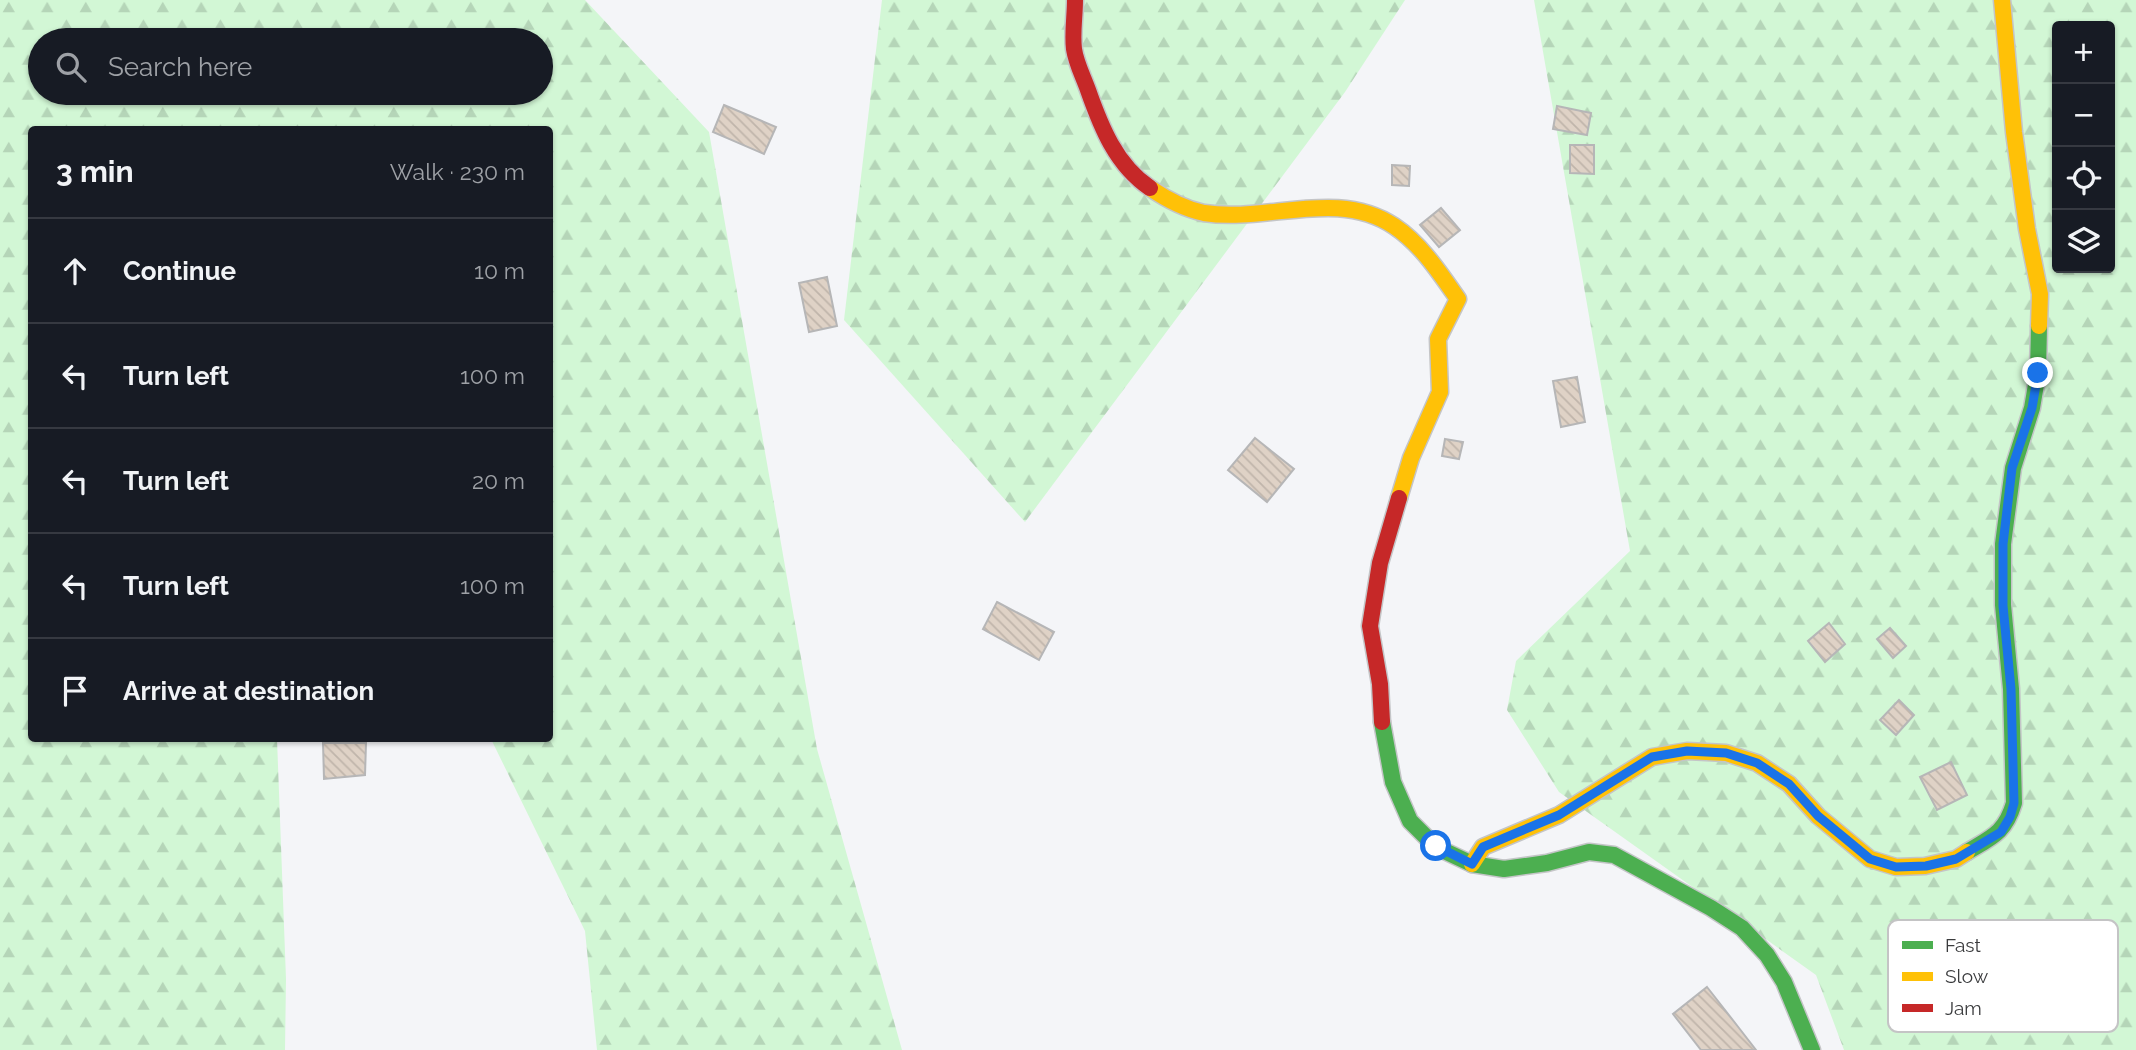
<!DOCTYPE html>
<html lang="en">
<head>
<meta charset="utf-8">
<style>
  :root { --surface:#171b24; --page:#20242c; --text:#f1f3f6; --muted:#9ea1a6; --line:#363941 }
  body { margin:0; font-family:Raleway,sans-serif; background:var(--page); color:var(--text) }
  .controls { position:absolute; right:21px; top:21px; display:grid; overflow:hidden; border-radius:7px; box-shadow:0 2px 5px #0004 }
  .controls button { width:63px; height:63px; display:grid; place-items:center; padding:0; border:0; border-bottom:2px solid var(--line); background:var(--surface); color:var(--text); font:35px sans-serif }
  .stop { position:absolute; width:21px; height:21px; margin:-16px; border:5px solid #1a73e8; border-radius:50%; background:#fff }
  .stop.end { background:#1a73e8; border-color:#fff; box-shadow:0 2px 7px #0008 }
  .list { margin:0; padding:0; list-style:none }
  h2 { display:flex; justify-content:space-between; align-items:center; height:91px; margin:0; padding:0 28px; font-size:30px }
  h2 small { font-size:23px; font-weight:400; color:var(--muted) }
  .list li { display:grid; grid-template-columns:46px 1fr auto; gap:21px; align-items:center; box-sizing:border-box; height:105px; padding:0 28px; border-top:2px solid var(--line) }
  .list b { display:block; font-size:26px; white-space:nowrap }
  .list em { font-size:23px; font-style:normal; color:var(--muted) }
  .icon { flex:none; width:38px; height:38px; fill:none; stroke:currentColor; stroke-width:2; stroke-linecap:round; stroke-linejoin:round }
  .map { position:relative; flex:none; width:2136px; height:1050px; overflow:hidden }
  .search { position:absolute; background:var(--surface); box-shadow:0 2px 5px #0004; left:28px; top:28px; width:525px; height:77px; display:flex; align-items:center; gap:18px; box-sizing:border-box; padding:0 24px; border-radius:38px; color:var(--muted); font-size:26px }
  .panel { position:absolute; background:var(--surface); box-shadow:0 2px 5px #0004; left:28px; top:126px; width:525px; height:616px; border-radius:7px }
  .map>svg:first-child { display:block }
</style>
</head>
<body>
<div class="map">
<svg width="2136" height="1050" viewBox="0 0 2136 1050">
  <defs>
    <pattern id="forest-firs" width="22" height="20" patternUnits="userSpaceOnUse" patternTransform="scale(1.75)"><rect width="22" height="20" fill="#d2f7d5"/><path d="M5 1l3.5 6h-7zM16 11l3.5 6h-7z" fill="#b5d5b8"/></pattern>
    <pattern id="building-back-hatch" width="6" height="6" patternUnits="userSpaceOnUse" patternTransform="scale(1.75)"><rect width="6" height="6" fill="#dfd2c6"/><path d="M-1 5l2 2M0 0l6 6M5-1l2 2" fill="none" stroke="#c0b5ab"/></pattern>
  </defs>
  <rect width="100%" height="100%" fill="#f4f5f8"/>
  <g fill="url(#forest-firs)" fill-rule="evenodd">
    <path d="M0 0H585L709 132 817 749 902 1050H597L585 931 491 739 550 738V130H32V738L277 739 286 979 285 1050H0ZM541 40V93H40V40Z"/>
    <path d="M882 0H1405L1345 92 1025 522 844 320Z"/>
    <path d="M1534 0H2136V1050H1844L1816 975 1559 792 1507 710 1516 661 1630 551ZM2057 26H2110V268H2057Z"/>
  </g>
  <g fill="url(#building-back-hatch)" stroke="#b6b6b7" stroke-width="2">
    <path d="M724 105 776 127 764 154 713 132Z"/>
    <path d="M1557 106 1591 113 1587 135 1553 129Z"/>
    <path d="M1570 145H1594V174L1570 173Z"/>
    <path d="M1392 165 1410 166 1409 186 1392 185Z"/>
    <path d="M1441 208 1460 230 1439 247 1420 225Z"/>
    <path d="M827 277 837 326 809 332 799 283Z"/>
    <path d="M1577 377 1585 422 1561 427 1553 381Z"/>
    <path d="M1255 438 1294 469 1267 502 1228 470Z"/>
    <path d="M1445 439 1463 442 1459 459 1442 456Z"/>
    <path d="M997 602 1054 632 1039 660 983 629Z"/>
    <path d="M1829 623 1845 644 1825 662 1808 641Z"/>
    <path d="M1890 628 1906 646 1893 658 1877 639Z"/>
    <path d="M1899 700 1914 715 1896 735 1880 720Z"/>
    <path d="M323 743H366L365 775 324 779Z"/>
    <path d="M1951 762 1967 795 1937 810 1920 777Z"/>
    <path d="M1707 987 1739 1028 1756 1050H1701L1673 1014Z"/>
  </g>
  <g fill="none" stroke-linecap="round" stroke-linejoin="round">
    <defs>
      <g id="fast">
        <path d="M1382 722 1393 782 1410 821 1436 847 1472 864 1504 869 1547 863 1589 852 1614 855 1711 908 1742 928 1767 955 1784 982 1812 1050"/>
        <path d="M1967 852C1992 837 2005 833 2014 803L2011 689 2003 605V544L2013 468 2032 408 2038 373 2039 326"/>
      </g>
      <g id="slow">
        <path d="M2002 0 2014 132 2027 229 2040 294 2039 326"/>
        <path d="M1150 188C1166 199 1185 209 1204 213 1267 223 1337 188 1394 226 1421 244 1440 273 1458 299L1438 339 1440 392 1411 458 1399 498"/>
        <path d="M1472 864 1483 847 1559 815 1652 757 1687 751 1726 753 1757 763 1789 784 1818 816 1870 859 1896 867 1925 866 1956 859 1967 852"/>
      </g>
      <g id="jam">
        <path d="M1075 0C1075 16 1072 33 1074 49 1076 63 1083 76 1088 90 1101 127 1116 165 1150 188"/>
        <path d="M1382 722 1380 684 1370 626 1380 563 1399 498"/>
      </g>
    </defs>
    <use href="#fast" stroke="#c4c5c7" stroke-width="19"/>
    <use href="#slow" stroke="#c4c5c7" stroke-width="19"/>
    <use href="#jam" stroke="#c4c5c7" stroke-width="19"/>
    <use href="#fast" stroke="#4caf50" stroke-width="16"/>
    <use href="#slow" stroke="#ffc107" stroke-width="16"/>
    <use href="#jam" stroke="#c62828" stroke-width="16"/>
  </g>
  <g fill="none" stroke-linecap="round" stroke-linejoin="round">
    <path stroke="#1a73e8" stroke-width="9" d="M1436 846 1472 864 1483 847 1559 815 1652 757 1687 751 1726 753 1757 763 1789 784 1818 816 1870 859 1896 867 1926 866 1956 859 2001 832 2010 817 2014 803 2011 689 2003 606V544L2012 468 2032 408 2038 373"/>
  </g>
  <rect x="1888" y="920" width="230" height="112" rx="10" fill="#fff" stroke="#c4c4c5" stroke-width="2"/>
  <rect x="1902" y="941" width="31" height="8" fill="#4caf50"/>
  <rect x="1902" y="972" width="31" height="9" fill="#ffc107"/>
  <rect x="1902" y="1004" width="31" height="8" fill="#c62828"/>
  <g font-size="19" fill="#3a3b3d">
    <text x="1945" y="952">Fast</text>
    <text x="1945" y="983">Slow</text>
    <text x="1945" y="1015">Jam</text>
  </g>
</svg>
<div class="controls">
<button>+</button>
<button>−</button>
<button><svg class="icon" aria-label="locate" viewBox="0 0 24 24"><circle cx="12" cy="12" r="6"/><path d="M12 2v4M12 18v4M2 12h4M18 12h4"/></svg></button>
<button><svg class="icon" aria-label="layers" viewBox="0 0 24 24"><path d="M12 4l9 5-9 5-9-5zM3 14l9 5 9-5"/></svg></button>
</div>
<div class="stop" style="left:1436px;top:846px"></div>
<div class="stop end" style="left:2038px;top:373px"></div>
<div class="search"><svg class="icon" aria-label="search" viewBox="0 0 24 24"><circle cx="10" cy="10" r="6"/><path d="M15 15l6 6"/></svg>Search here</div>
<section class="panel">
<h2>3 min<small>Walk · 230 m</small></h2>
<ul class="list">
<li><svg class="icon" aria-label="ahead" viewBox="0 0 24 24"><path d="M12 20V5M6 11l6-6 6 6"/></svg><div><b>Continue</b></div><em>10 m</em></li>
<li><svg class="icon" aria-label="left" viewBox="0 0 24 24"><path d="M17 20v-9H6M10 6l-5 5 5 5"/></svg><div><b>Turn left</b></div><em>100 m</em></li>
<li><svg class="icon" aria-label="left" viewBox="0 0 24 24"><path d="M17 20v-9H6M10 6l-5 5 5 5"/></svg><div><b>Turn left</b></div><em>20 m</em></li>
<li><svg class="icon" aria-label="left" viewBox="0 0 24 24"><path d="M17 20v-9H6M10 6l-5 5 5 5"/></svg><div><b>Turn left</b></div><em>100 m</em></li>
<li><svg class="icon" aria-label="arrive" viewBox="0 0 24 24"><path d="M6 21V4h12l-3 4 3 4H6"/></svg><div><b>Arrive at destination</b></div></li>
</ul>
</section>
</div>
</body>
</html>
